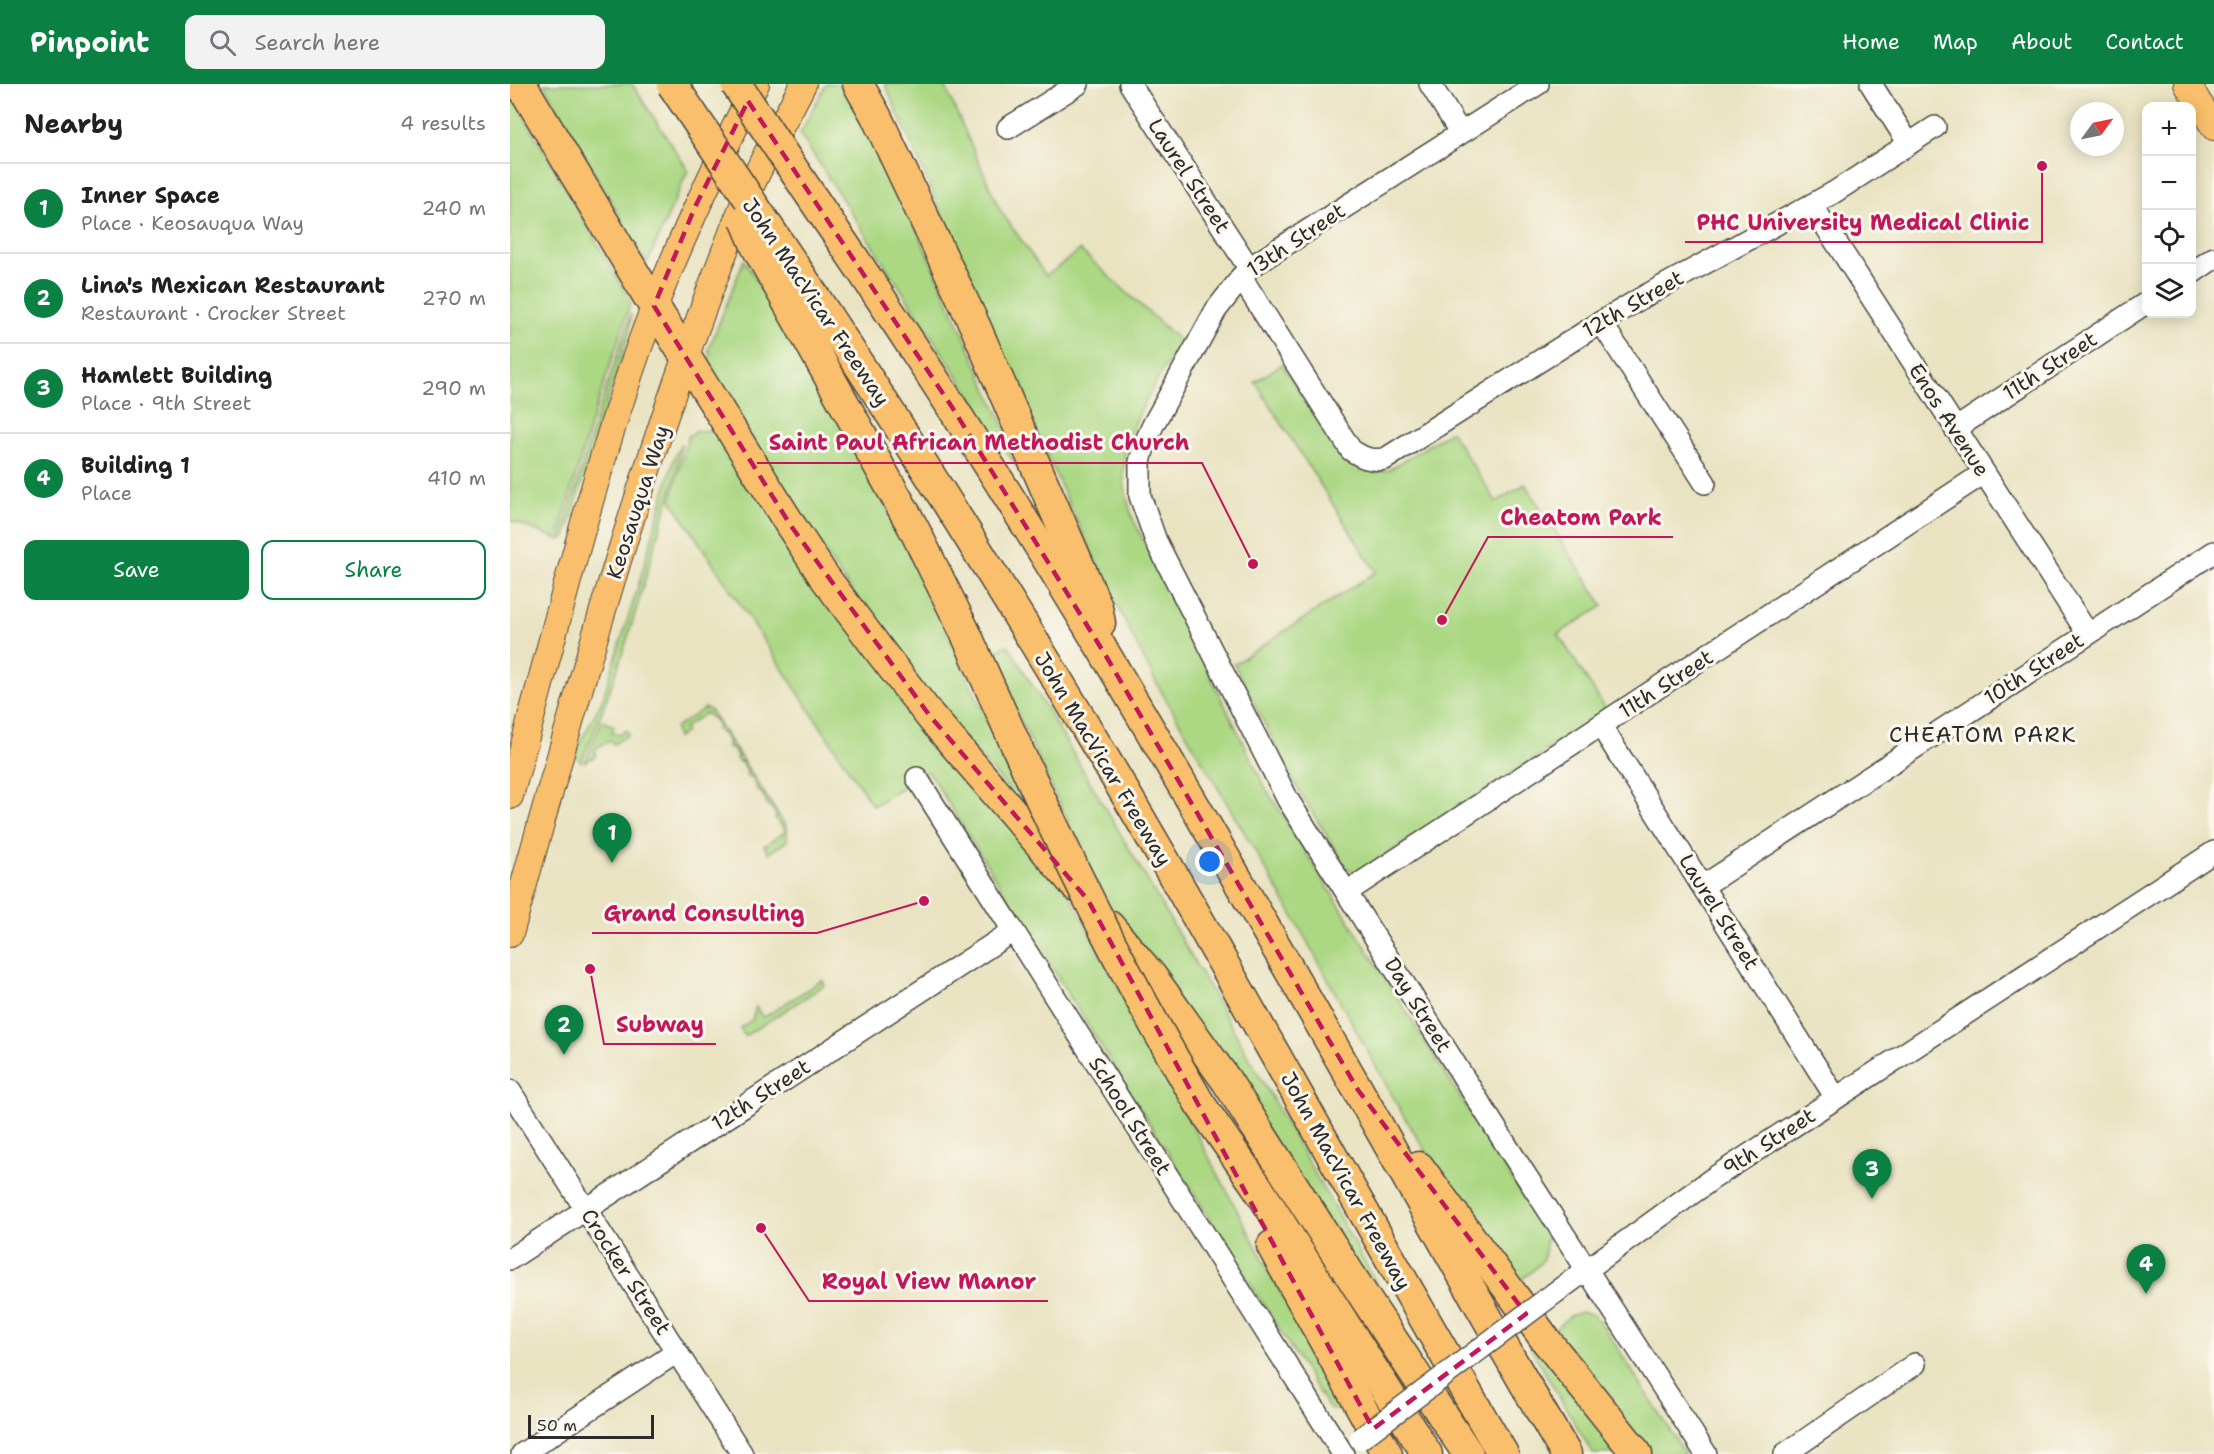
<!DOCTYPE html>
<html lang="en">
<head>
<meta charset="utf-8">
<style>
  :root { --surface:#fff; --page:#f2f2f2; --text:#202124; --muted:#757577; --line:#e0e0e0; --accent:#0b8043 }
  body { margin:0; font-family:"Shantell Sans",sans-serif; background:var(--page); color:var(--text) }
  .controls { position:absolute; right:18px; top:18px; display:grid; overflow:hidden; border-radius:12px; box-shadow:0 3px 15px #0003 }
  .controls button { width:54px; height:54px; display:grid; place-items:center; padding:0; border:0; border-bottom:2px solid var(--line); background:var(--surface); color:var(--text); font:30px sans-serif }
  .compass { position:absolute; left:1560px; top:18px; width:54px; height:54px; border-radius:50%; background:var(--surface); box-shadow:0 3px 15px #0003; rotate:57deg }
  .scale { position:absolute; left:18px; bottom:15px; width:126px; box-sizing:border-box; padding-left:6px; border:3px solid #2b2b2b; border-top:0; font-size:16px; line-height:21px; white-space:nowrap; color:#2b2b2b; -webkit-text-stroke:4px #fbf7ec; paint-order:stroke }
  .you { position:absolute; left:700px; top:778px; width:21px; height:21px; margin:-15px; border:4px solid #fff; border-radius:50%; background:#1a73e8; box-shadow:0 0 0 9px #1a73e833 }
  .badge { display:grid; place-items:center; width:39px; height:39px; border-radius:50%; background:var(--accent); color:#fff; font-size:20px; font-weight:700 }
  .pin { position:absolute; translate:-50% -50px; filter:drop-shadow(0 2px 3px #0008) }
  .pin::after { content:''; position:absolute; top:32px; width:21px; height:18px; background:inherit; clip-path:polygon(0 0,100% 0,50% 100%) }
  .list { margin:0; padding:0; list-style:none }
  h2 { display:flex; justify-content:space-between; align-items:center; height:78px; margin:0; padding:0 24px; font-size:26px }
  h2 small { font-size:20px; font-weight:400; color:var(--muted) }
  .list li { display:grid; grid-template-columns:39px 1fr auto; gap:18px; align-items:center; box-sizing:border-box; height:90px; padding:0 24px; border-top:2px solid var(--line) }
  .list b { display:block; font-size:22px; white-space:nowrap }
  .list p { margin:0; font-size:20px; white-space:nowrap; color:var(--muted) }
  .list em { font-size:20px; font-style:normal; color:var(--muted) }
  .actions { display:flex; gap:12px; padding:18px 24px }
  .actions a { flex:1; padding:14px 0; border:2px solid var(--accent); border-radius:12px; text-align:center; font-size:21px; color:var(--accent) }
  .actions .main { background:var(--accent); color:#fff }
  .icon { flex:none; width:33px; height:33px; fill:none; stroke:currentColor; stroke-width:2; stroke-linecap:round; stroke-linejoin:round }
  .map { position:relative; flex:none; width:1704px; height:1370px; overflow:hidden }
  header { display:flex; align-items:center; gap:36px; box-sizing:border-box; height:84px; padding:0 30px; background:var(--accent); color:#fff }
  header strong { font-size:28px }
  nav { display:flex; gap:33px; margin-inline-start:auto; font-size:21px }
  .search { width:420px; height:54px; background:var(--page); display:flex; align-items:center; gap:15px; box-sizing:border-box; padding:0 21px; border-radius:12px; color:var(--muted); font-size:22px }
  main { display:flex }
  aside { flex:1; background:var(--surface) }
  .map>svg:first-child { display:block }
</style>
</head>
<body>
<header>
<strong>Pinpoint</strong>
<div class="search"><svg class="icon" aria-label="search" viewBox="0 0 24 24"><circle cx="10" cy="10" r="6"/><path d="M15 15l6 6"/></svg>Search here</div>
<nav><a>Home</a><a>Map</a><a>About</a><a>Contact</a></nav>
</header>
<main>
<aside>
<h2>Nearby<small>4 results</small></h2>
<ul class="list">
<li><span class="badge">1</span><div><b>Inner Space</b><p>Place · Keosauqua Way</p></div><em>240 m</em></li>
<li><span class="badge">2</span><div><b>Lina's Mexican Restaurant</b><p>Restaurant · Crocker Street</p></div><em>270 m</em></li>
<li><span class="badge">3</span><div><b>Hamlett Building</b><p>Place · 9th Street</p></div><em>290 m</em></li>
<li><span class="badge">4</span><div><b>Building 1</b><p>Place</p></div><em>410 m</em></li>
</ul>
<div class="actions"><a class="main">Save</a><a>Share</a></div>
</aside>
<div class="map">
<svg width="1704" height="1370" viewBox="0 0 1704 1370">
  <rect width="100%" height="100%" fill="#fbf7ec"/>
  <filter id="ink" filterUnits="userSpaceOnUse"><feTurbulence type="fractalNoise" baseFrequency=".0167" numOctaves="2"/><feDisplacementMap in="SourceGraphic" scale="12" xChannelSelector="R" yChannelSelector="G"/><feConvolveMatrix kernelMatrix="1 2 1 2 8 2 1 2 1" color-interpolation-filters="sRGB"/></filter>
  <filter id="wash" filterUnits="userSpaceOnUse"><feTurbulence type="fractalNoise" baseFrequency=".008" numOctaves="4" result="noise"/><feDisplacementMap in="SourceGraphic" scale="24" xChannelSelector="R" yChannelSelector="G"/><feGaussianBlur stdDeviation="1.35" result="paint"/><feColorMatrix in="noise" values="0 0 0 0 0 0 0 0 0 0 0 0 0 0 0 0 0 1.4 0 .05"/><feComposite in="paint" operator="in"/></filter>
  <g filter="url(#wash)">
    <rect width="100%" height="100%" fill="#e9e3c2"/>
    <g fill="#acd884" stroke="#6c8258" stroke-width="1.5">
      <path d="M34 0H122L178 86 137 180Z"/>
      <path d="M316 0H333L396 122 511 380 506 382 290 50Z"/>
      <path d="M375 0H434L490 126 536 192 570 166 670 257C648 297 609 349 614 397 615 409 619 421 622 433L756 705 1039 1154 1035 1157C1039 1178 1022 1187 1008 1198L933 1094 893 1031 778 823 644 595 600 507 557 416Z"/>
      <path d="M0 8 121 218 80 342 47 455 0 436Z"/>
      <path d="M234 176C278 248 322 321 362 395 419 502 466 614 516 724L434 633 366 542 283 423 197 278 201 269 198 267Z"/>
      <path d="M121 230 120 246 75 387 56 453 50 456 85 339Z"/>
      <path d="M772 280 824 362 834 375 851 385 869 388 879 386 941 347 986 418 1015 400 1093 522 1048 550 1097 627 849 788H844L836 783 786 702 724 580 866 488 745 298Z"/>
      <path d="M198 346 210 353 557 806 831 1322 825 1326 818 1323 418 687 363 722 161 416 178 352 187 347Z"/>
      <path d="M171 359C168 392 155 425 146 457 125 532 103 607 71 678L66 673V666L92 617 130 496 164 375Z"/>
      <path d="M498 561C640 795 774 1035 908 1273L626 855 594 816 480 570Z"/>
      <path d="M195 624 200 626 277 744V757L259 769 254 762 276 747 265 734 267 732 260 722H258L256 719 257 718 250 707 248 708 246 704 247 703 241 692 238 693 236 689 238 688 231 677 229 678 226 674 228 673 221 663 219 664 217 660 219 659 212 648 210 649 207 645 209 643 202 633H200L196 629 174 644 176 648 167 654 165 644Z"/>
      <path d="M92 637 104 642 102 649 109 651 116 646 119 650 104 660 101 657 89 662 85 666 86 672 75 678Z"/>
      <path d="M312 896 315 901 235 952 230 944 242 936 246 923 253 934Z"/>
      <path d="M1071 1228 1084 1231 1094 1243 1175 1370H1140L1044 1246 1060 1232Z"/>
      <path d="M1025 1260 1113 1370H1083L1020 1263Z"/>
    </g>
  </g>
  <g filter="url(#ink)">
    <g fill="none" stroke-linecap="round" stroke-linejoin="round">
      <defs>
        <g id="minor">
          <path d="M620 0 739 184"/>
          <path d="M920 0 950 48"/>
          <path d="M1028 0 739 184 706 226 643 341 635 359 630 378V412L646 457 778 716 1002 1070 1196 1370"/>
          <path d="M1361 0 1399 60"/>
          <path d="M498 44 568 0"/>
          <path d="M1302 121 1578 550"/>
          <path d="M1682 189 1704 174"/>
          <path d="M731 193 841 366C853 374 861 377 875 375L1091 238 1135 212 1323 109 1425 43"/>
          <path d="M1091 238 1195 399"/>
          <path d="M1445 345 1636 219"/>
          <path d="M1091 642 1326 1014"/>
          <path d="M407 694 833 1370"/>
          <path d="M1193 802 1704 468"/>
          <path d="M837 808 1474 389"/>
          <path d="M0 1007 232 1370"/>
          <path d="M0 1175 503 847"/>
          <path d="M1046 1208 1202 1095 1704 768"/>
          <path d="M12 1370 167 1268"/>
          <path d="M1275 1370 1405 1280"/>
        </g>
        <g id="major">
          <path d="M1677 0 1704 43"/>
          <path d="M0 712C41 563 77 412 128 266 161 174 203 87 246 0"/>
          <path d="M0 850C69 602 140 348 238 109 254 72 275 36 293 0"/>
        </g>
        <g id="highway">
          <path d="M11 0 144 222 281 442 313 491 372 570 420 632 567 803"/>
          <path d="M348 0 366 32 466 244 587 523 590 539"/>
          <path d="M318 137C511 416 680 711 848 1006 917 1128 985 1250 1056 1370"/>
          <path d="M291 192C409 371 523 552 631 736 754 946 869 1161 993 1370"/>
          <path d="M278 219 403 443 455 548 506 661"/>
          <path d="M599 842 642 893 716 996 855 1214 958 1370"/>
          <path d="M690 1020 746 1101 917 1370"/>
          <path d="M909 1083 1035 1255 1127 1370"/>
          <path d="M762 1162 877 1370"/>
        </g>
      </defs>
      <use href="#minor" stroke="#484742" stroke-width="24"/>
      <use href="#major" stroke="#484742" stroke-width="28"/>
      <use href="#highway" stroke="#484742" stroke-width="33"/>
      <use href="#minor" stroke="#fff" stroke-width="21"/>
      <use href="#major" stroke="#f9bf6c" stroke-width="26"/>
      <use href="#highway" stroke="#f9bf6c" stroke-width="30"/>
      <defs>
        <path id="minor-bridge" d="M850 1355 1046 1208"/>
        <g id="highway-bridge">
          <path d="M162 0 291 192"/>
          <path d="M226 0 318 137"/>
          <path d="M235 135 247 164 278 219"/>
          <path d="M506 661C561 784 621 904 690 1020"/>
        </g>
      </defs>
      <use href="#minor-bridge" stroke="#484742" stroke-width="24" stroke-linecap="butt"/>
      <use href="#highway-bridge" stroke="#484742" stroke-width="33" stroke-linecap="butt"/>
      <use href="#minor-bridge" stroke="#fff" stroke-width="21"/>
      <use href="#highway-bridge" stroke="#f9bf6c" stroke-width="30"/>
    </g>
  </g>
  <path fill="none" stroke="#c2185b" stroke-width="4.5" stroke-dasharray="12 8" stroke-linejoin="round" d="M238 17 442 323 596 572 848 1006 1016 1230 863 1345 578 816 420 632 281 442 144 222 185 123Z"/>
  <g text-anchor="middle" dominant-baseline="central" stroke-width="6" stroke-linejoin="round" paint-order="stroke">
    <g font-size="21" fill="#2b2b2b" stroke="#fbf7ec">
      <text transform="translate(679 92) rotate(57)">Laurel Street</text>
      <text transform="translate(786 156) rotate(-34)">13th Street</text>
      <text transform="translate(306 218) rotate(56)">John MacVicar Freeway</text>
      <text transform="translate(1123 220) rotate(-30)">12th Street</text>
      <text transform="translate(1540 282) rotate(-33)">11th Street</text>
      <text transform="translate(1439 336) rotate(57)">Enos Avenue</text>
      <text transform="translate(128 418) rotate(-72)">Keosauqua Way</text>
      <text transform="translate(1524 585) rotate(-33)">10th Street</text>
      <text transform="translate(1156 600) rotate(-33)">11th Street</text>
      <text transform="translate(593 675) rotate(59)">John MacVicar Freeway</text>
      <text transform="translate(1209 828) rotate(58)">Laurel Street</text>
      <text transform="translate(908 921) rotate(58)">Day Street</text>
      <text transform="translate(251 1011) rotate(-33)">12th Street</text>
      <text transform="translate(620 1032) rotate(58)">School Street</text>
      <text transform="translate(1259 1058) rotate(-33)">9th Street</text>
      <text transform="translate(836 1097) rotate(61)">John MacVicar Freeway</text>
      <text transform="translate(116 1188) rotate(57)">Crocker Street</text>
    </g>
    <g font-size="22" letter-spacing="1.5" fill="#2b2b2b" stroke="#fbf7ec">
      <text x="1473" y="650">CHEATOM PARK</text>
    </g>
  </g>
  <path fill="none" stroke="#c2185b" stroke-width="2" d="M1532 82L1532 158H1175M743 480L692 379H247M932 536L978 453H1163M414 817L307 849H82M80 885L94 960H206M251 1144L299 1217H538"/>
  <g fill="#c2185b" stroke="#fbf7ec" stroke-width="2">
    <circle cx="1532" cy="82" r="6"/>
    <circle cx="743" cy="480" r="6"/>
    <circle cx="932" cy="536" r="6"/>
    <circle cx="414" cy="817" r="6"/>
    <circle cx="80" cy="885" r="6"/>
    <circle cx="251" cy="1144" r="6"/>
  </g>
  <g font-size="22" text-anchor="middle" font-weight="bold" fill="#c2185b" stroke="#fbf7ec" stroke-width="6" stroke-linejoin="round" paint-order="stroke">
    <text x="1353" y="146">PHC University Medical Clinic</text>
    <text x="469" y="366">Saint Paul African Methodist Church</text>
    <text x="1071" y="441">Cheatom Park</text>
    <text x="194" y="837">Grand Consulting</text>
    <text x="150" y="948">Subway</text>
    <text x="419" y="1205">Royal View Manor</text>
  </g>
</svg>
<div class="controls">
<button>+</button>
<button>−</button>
<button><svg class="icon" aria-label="locate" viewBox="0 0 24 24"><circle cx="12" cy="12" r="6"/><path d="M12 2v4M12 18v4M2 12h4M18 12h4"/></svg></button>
<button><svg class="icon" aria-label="layers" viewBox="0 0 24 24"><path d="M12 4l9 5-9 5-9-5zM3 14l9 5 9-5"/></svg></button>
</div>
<svg class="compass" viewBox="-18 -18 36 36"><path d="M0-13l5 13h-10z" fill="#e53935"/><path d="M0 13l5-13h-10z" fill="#757577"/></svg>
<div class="scale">50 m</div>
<div class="you"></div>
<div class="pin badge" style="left:102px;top:779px">1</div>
<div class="pin badge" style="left:54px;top:971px">2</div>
<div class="pin badge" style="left:1362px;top:1115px">3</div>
<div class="pin badge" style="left:1636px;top:1210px">4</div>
</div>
</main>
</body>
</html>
